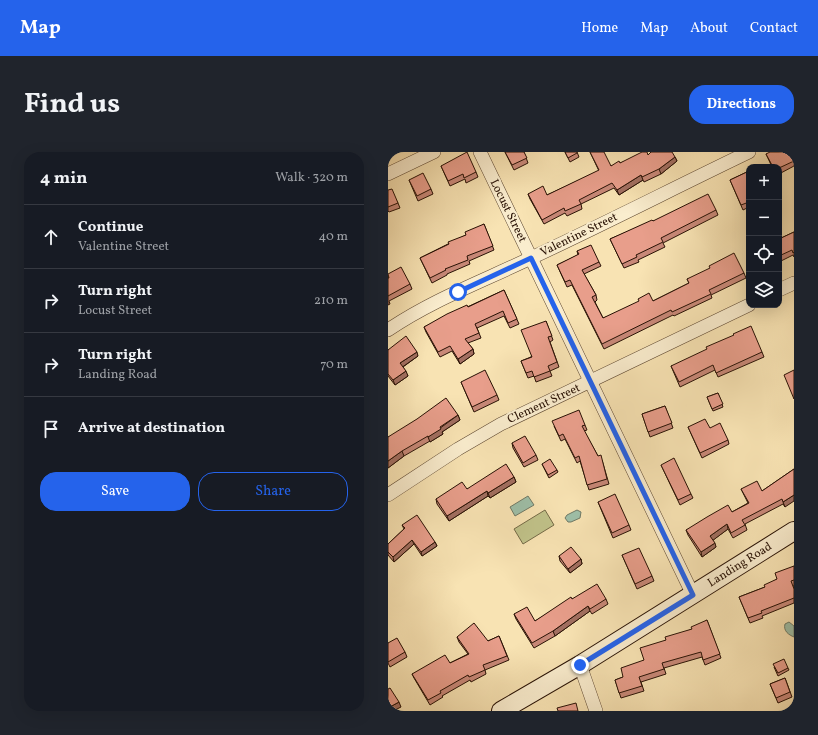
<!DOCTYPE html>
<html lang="en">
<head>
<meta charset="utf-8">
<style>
  :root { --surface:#171b24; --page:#20242c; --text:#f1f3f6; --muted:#9ea1a6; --line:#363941; --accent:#2563eb }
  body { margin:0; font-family:Vollkorn,serif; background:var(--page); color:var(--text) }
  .controls { position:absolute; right:12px; top:12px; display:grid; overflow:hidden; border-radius:8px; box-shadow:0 4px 16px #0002 }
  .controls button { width:36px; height:36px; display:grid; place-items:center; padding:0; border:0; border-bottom:1px solid var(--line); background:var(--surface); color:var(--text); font:20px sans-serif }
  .stop { position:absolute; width:12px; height:12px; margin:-9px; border:3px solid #2563eb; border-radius:50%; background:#fff }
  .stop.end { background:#2563eb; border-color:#fff; box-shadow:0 1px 4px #0008 }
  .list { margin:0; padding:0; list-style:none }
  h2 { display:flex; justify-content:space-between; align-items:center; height:52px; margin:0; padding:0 16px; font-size:17px }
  h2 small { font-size:13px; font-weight:400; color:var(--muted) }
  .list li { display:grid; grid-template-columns:26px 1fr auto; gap:12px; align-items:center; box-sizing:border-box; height:64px; padding:0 16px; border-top:1px solid var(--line) }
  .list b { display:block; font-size:15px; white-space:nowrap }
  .list p { margin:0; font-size:13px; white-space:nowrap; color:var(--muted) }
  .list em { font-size:13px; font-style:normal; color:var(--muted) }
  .actions { display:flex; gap:8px; padding:12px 16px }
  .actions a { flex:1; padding:9px 0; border:1px solid var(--accent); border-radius:16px; text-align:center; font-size:14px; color:var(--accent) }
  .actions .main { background:var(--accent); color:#fff }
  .icon { flex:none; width:22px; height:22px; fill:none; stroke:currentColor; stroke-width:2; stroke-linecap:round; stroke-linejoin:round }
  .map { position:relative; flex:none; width:406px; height:559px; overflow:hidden; border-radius:16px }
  header { display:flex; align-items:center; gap:24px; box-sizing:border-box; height:56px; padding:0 20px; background:var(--accent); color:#fff }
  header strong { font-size:19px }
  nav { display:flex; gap:22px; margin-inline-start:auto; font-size:14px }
  .intro { display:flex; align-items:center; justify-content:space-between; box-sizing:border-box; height:96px; padding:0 24px }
  h1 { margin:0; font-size:28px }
  .button { padding:10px 18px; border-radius:16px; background:var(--accent); color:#fff; font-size:14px; font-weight:700 }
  main { display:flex; gap:24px; padding:0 24px }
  aside { flex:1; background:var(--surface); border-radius:16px; box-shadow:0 4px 16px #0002 }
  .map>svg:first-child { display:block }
</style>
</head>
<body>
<header>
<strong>Map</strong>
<nav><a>Home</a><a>Map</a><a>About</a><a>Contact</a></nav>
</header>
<div class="intro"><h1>Find us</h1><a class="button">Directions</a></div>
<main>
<aside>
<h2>4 min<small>Walk · 320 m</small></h2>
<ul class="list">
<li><svg class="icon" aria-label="ahead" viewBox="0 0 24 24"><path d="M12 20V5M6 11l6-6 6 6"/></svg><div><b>Continue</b><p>Valentine Street</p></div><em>40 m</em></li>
<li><svg class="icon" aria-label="right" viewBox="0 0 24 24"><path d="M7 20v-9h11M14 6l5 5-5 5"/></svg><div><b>Turn right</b><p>Locust Street</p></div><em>210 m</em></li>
<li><svg class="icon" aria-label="right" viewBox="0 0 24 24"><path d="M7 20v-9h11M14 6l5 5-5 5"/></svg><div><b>Turn right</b><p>Landing Road</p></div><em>70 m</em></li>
<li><svg class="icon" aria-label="arrive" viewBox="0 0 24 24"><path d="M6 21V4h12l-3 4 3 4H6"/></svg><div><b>Arrive at destination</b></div></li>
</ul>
<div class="actions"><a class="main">Save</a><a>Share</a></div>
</aside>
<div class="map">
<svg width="406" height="559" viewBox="0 0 406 559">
  <rect width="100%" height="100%" fill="#f8e3b3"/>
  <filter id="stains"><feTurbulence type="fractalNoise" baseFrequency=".005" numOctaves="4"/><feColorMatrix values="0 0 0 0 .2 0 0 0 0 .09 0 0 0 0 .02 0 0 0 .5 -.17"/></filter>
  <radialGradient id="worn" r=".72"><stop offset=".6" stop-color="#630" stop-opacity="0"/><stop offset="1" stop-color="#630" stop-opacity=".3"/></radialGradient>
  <path fill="#c1c38a" stroke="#746a47" d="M157 358 166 373 135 392 126 377Z"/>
  <g fill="#9ebfa8" stroke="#6f7966">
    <path d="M140 344 146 353 127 364 122 355Z"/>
    <path d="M189 358 193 360 192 366 183 370H180L177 366 179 363Z"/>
    <path d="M401 470 406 474V485C401 483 395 479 397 472Z"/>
  </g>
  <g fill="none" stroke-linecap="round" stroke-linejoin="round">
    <defs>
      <g id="street">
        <path d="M92 0 305 443"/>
        <path d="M0 22 46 0"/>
        <path d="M391 138 406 131"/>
        <path d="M0 178C44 148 95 129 143 106 216 72 288 35 361 0"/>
        <path d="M0 343 70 297 113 272 361 153"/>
        <path d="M192 513 208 559"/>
      </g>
      <path id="secondary" d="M113 559 192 513 406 379"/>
    </defs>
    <use href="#street" stroke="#5c4630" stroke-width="14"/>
    <use href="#secondary" stroke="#281104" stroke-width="20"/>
    <use href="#street" stroke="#faedce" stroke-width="13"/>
    <use href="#secondary" stroke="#faedce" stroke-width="18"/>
  </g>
  <g fill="#c88878" stroke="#281104">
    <path d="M117 0H136L140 11 126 18Z"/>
    <path d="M177 0H189L191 5 182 10Z"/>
    <path d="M202 0 223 14 232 11 260 3 287 5 289 9 273 22 256 30 255 28 231 43 226 36 193 52 194 57 179 64 177 61 156 72 142 47 140 42 159 43 211 19Z"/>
    <path d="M406 0V14L391 22V15H384L378 2Z"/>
    <path d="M53 14 88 20 90 25 78 31 77 27 62 34Z"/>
    <path d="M361 19V55L355 58 342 28Z"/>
    <path d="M21 28 43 37 45 42 30 49Z"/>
    <path d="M0 38 10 51 12 56 1 60 0 59Z"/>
    <path d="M328 58 330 63 275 91 277 95 250 108 251 110 236 116 222 87 265 69Z"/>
    <path d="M96 72 106 98 81 109 82 112 59 122V123L44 131 32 106 78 83Z"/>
    <path d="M406 80V105L405 103 391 110V87Z"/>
    <path d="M189 99 211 110 213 114 196 122 208 143 209 148 207 150 215 166 265 149 301 131 299 127 356 121 358 126 323 143 324 146 286 164 285 163 216 197 184 133 179 135 169 113 190 103Z"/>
    <path d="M0 124 22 132 24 137 1 149 2 152 0 153V126H1Z"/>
    <path d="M116 138 131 172 122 176 116 164 89 176 93 186 80 191 85 197 86 202 72 212 64 199 52 205 38 180 36 175Z"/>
    <path d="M158 169 165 188 162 190 171 215 162 219 164 224 148 230 146 224 140 226 133 209 143 205Z"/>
    <path d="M0 198 30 204 15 215 20 224 7 233 0 224Z"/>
    <path d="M374 200 376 205 330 225 327 218 292 235 283 214Z"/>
    <path d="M73 230 109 243 111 248 86 260Z"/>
    <path d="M330 241 335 255 325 259 319 245Z"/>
    <path d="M277 254 285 276 262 285 254 262Z"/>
    <path d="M70 263 72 268 54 280 55 282 42 290V289L16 304 0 316V285Z"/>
    <path d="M197 273 199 278 196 279 210 304 214 308 221 332 201 338 192 309 189 311 177 287 173 289 166 274Z"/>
    <path d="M300 275 322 276 340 288 341 292 314 306Z"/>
    <path d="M124 291 148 303 150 308 136 315 125 296Z"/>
    <path d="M154 312 169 318 170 320 161 326Z"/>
    <path d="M273 313 303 342 305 346 292 353Z"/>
    <path d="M406 317 397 355 395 352 357 372 359 378 345 386 340 377 325 388 328 395 314 405 300 383 298 378 344 360 360 351 353 337 374 339Z"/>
    <path d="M126 325 128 330 102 346 100 344 61 369 49 352 48 347 79 337Z"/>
    <path d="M210 350 241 373 243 378 225 386Z"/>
    <path d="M14 373 47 390 49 394 34 404 26 392 6 410 0 403V392L16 377Z"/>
    <path d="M234 403 264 424 266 429 249 437Z"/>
    <path d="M171 404 193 407 194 412 182 421 172 409Z"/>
    <path d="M406 414V434H405L406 437V451L374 464 375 466 362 471 351 445 377 435 389 427Z"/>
    <path d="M184 447H218L220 452 204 462 202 459 167 484 146 496 128 467 126 462 147 469Z"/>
    <path d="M319 468 333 506 317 513 314 505 276 516 278 522 253 530 256 539 233 546 227 528 235 525 256 508 278 488 304 477Z"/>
    <path d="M111 484 121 508 97 518 98 522 83 530 82 528 54 544 55 545 42 553 26 526 24 522 62 511 80 502 71 490 69 485 100 489Z"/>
    <path d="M0 491 17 500 19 505 2 515 0 511Z"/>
    <path d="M386 515 400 516 401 518 390 524Z"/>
    <path d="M397 526 404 545 390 551 382 532Z"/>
  </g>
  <g fill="#a26f61" stroke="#281104">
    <path d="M287 5 289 9 273 22 271 17Z"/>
    <path d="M253 23 255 28 231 43 229 38Z"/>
    <path d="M85 197 86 202 72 212 70 207Z"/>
    <path d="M29 200 30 204 13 216 12 211Z"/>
    <path d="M18 219 20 224 7 233 5 228Z"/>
    <path d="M70 263 72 268 54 280 55 282 42 290 40 285Z"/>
    <path d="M14 299 16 304 0 316V309Z"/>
    <path d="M126 325 128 330 102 346 100 341Z"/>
    <path d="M99 339 100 344 61 369 59 364Z"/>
    <path d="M406 343V349L397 355 395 350Z"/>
    <path d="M339 372 340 377 324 389 322 384Z"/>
    <path d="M24 388 26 392 6 410 5 405Z"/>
    <path d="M47 390 49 394 34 404 33 400Z"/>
    <path d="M327 391 328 395 314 405 313 400Z"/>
    <path d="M193 407 194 412 182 421 180 417Z"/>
    <path d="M200 454 202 459 167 484 165 479Z"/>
    <path d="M11 550 13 555 5 559H0V556Z"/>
  </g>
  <g fill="#e89e8b" stroke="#281104">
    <path d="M79 0 88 20 76 26 75 22 60 29 53 14Z"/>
    <path d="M117 0H136L139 6 124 13Z"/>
    <path d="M177 0H189V1L180 6Z"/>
    <path d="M202 0H216L223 14 231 9 232 11 254 0H259L260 3 263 0H284L287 5 271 17 254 25 253 23 229 38 224 31 191 48 193 52 177 59 176 56 154 68 140 42 155 34 159 43 211 18Z"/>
    <path d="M382 0H406V9L391 16V15H385L378 2Z"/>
    <path d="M361 19V50L353 53 342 28Z"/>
    <path d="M35 21 43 37 29 44 21 28Z"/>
    <path d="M4 37 10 51 0 55V38Z"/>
    <path d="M320 42 328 58 273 86 275 90 248 103 249 105 234 112 222 87 264 68 265 69Z"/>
    <path d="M96 72 105 94 79 104 80 108 57 117 58 118 42 126 32 106 61 92 60 90 78 83 77 80Z"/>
    <path d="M406 80V100L405 101 404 98 391 104V87Z"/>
    <path d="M203 93 211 110 194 118 208 143 204 145 215 166 251 149 250 147 261 141 265 149 301 131 299 127 322 116 321 114 346 101 356 121 321 138 323 142 284 160 283 158 214 192 182 128 177 130 169 113 191 102 189 99Z"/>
    <path d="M13 115 22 132 0 144V126H1L0 122Z"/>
    <path d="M116 138 129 167 120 171 115 159 87 172 91 181 77 187 85 197 70 207 62 194 50 200 36 175 59 162 79 153 80 155Z"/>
    <path d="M158 169 164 184 160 185 169 210 160 214 162 219 146 225 144 219 138 221 133 209 144 205 133 178Z"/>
    <path d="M363 174 374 200 328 221 325 213 291 230 283 214 319 197 318 195 346 183 345 182Z"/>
    <path d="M18 184 29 200 12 211 18 219 5 228 0 222V198Z"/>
    <path d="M97 218 109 243 84 255 73 230Z"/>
    <path d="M406 218V247L396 223Z"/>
    <path d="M330 241 335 252 324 257 319 245Z"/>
    <path d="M58 246 70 263 52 275 53 277 40 285V284L14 299 0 309V285L29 267Z"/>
    <path d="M277 254 284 271 260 280 254 262Z"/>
    <path d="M191 258 197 273 194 274 210 304 213 303 219 327 199 333 191 304 187 306 175 282 171 284 164 269Z"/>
    <path d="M317 267 322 276 332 271 340 288 312 301 300 275Z"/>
    <path d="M137 284 148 303 135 311 124 291Z"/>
    <path d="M286 306 303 342 290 348 273 313Z"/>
    <path d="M162 307 169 318 160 323 154 312Z"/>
    <path d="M118 312 126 325 100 341 99 339 59 364 48 347 74 330 79 337Z"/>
    <path d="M406 317V343L395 350 394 347 354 368 357 373 343 381 339 372 322 384 327 391 313 400 298 378 319 365 340 353 344 360 361 351 353 337 369 329 374 339Z"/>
    <path d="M227 342 241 373 224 381 210 350Z"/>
    <path d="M29 363 47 390 33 400 24 388 5 405 0 400V392L17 376 14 373Z"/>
    <path d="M183 395 193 407 180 417 171 404Z"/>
    <path d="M251 396 264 424 247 432 234 403Z"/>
    <path d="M406 414V428L403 429 406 437V446L373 459 374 461 360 466 351 445 377 435 376 433 389 427 387 421Z"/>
    <path d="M209 432 218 447 202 457 200 454 165 479 144 491 126 462 139 455 147 469 183 445 184 447Z"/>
    <path d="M319 468 332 502 315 508 313 500 274 511 276 517 251 525 254 534 231 541 227 528 235 525 233 516 256 508 252 496 278 488 277 485 304 477 303 475Z"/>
    <path d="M86 471 100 489 111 484 119 504 95 513 97 518 81 525 80 523 52 539 53 541 40 548 24 522 57 503 62 511 81 502 69 485Z"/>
    <path d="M9 486 17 500 0 510V491Z"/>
    <path d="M396 507 400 516 390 521 385 512Z"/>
    <path d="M397 526 402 540 388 546 382 532Z"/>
    <path d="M2 536 11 550 0 556V537Z"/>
    <path d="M188 551 190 559H170L169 556Z"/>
  </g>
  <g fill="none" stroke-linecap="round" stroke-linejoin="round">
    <path stroke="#2563eb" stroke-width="5" d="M70 140 143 106 305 443 192 513"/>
  </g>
  <g text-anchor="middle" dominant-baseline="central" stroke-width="4" stroke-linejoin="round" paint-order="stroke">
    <g font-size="12" fill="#281104" stroke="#faedce">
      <text transform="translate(120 59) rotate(64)">Locust Street</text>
      <text transform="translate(191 83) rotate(-26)">Valentine Street</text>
      <text transform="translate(156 252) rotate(-25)">Clement Street</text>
      <text transform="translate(352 413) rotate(-32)">Landing Road</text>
    </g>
  </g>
  <rect width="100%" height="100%" filter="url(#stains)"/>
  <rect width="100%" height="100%" fill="url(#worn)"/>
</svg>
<div class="controls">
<button>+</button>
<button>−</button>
<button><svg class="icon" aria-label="locate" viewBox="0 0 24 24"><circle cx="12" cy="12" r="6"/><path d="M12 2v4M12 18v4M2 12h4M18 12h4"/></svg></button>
<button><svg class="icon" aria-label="layers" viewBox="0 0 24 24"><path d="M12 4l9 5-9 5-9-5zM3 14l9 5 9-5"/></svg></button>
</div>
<div class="stop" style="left:70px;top:140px"></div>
<div class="stop end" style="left:192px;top:513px"></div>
</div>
</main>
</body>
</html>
